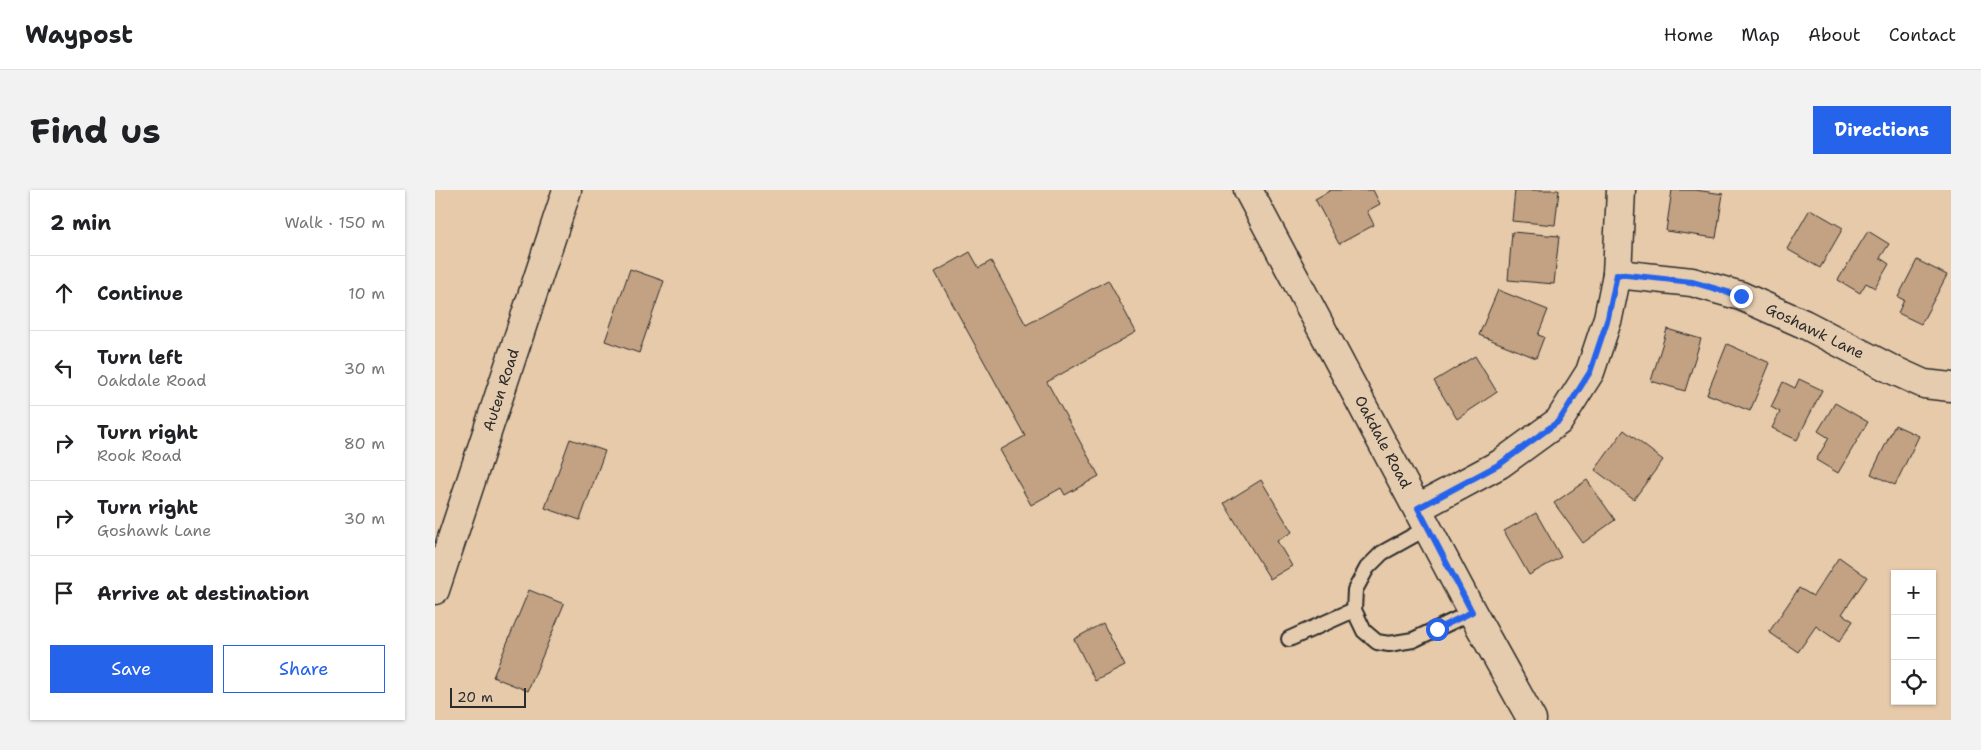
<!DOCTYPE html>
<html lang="en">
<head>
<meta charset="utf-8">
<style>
  :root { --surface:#fff; --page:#f2f2f2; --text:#202124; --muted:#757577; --line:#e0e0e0; --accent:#2563eb }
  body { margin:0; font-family:"Shantell Sans",sans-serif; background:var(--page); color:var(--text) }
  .controls { position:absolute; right:15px; bottom:15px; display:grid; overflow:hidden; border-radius:0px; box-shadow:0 1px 4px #0004 }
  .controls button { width:45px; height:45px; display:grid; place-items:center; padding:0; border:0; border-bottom:1px solid var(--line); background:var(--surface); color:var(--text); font:25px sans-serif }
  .scale { position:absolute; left:15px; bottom:12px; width:76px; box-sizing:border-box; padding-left:5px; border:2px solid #2b2b2b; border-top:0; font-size:14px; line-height:18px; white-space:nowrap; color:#2b2b2b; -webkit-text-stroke:4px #e6ccae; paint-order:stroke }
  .stop { position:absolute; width:15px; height:15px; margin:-11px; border:4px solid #2563eb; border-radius:50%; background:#fff }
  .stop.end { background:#2563eb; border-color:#fff; box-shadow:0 1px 5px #0008 }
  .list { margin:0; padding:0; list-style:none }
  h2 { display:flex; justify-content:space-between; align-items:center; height:65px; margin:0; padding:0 20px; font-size:21px }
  h2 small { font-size:16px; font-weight:400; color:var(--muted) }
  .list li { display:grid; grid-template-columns:32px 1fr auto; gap:15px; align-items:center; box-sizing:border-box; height:75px; padding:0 20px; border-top:1px solid var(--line) }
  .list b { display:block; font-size:19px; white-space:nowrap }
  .list p { margin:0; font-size:16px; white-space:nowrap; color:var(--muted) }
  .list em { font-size:16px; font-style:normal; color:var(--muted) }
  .actions { display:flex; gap:10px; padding:15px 20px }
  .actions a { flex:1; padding:11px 0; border:1px solid var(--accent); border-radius:0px; text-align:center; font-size:18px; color:var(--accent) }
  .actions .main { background:var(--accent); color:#fff }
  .icon { flex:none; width:28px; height:28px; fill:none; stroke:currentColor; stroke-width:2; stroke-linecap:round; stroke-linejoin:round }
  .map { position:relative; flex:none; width:1516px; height:530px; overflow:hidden; border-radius:0px }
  header { display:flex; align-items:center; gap:30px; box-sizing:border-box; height:70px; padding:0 25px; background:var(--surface); border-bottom:1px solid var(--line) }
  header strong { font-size:24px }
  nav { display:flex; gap:28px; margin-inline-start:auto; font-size:18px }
  .intro { display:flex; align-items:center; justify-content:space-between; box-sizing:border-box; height:120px; padding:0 30px }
  h1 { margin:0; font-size:35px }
  .button { padding:12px 22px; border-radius:0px; background:var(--accent); color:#fff; font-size:18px; font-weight:700 }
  main { display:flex; gap:30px; padding:0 30px }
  aside { flex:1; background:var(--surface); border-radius:0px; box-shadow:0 1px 4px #0004 }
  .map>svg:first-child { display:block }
</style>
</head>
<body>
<header>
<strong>Waypost</strong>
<nav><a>Home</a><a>Map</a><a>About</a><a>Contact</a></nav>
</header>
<div class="intro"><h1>Find us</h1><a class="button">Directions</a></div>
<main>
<aside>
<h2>2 min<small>Walk · 150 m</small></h2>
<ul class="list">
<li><svg class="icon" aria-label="ahead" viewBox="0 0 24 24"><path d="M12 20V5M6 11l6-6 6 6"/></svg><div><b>Continue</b></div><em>10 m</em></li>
<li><svg class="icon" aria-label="left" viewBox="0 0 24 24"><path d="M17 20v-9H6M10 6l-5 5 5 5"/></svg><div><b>Turn left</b><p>Oakdale Road</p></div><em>30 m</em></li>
<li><svg class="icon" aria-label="right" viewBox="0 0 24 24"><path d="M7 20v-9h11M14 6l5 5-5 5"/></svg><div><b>Turn right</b><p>Rook Road</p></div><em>80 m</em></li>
<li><svg class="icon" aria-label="right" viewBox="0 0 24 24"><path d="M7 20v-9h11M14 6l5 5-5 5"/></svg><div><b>Turn right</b><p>Goshawk Lane</p></div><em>30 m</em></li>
<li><svg class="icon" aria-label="arrive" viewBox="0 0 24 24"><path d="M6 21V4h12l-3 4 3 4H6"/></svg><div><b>Arrive at destination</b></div></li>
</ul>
<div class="actions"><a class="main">Save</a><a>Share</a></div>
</aside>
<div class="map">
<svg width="1516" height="530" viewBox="0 0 1516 530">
  <rect width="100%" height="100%" fill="#e7caaa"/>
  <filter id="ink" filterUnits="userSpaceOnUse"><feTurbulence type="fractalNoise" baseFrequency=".02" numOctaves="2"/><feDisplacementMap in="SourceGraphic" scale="10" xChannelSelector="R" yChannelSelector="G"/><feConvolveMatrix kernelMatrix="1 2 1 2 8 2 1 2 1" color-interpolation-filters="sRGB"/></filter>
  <g filter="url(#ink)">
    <g fill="#c2a283" stroke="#2b2b2b">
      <path d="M896 0H938L945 14 932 21 939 35 904 54 880 9Z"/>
      <path d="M1080 0H1124L1120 35 1077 31Z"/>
      <path d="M1237 0H1260L1288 4 1281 48 1231 41Z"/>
      <path d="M1375 19 1408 38 1385 78 1352 59Z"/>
      <path d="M1433 41 1454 54 1445 68 1454 74 1440 98 1431 93 1425 103 1403 90Z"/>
      <path d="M1077 42 1124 46 1119 94 1073 90Z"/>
      <path d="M535 62 544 78 556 71 591 135 673 90 701 142 612 192 664 286 630 305 626 298 596 315 565 260 590 246 500 82Z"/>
      <path d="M1482 70 1512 85 1486 134 1463 123 1469 110 1463 107Z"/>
      <path d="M195 79 229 91 204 163 170 151Z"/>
      <path d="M1063 100 1113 120 1103 145 1109 147 1101 168 1044 145Z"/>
      <path d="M1232 139 1266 149 1250 201 1216 191Z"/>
      <path d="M1292 154 1335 173 1315 221 1272 204Z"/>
      <path d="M1040 166 1062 202 1022 229 999 191Z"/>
      <path d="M1364 189 1387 200 1362 250 1337 238 1345 222 1336 217 1348 192 1360 198Z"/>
      <path d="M1400 213 1433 232 1403 283 1381 270 1394 248 1383 241Z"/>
      <path d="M1460 235 1484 246 1460 295 1436 284Z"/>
      <path d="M1189 240 1228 270 1199 309 1160 280Z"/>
      <path d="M135 249 170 261 145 330 110 318Z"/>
      <path d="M826 290 857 342 842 351 857 376 835 389 789 313Z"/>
      <path d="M1152 290 1180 330 1148 353 1119 313Z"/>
      <path d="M1101 323 1126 367 1094 385 1069 341Z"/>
      <path d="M1404 367 1432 387 1407 424 1418 431 1404 452 1381 436 1363 462 1334 442 1364 398 1378 406Z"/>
      <path d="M94 400 129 414 93 501 58 487Z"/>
      <path d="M668 433 690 476 660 491 639 449Z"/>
    </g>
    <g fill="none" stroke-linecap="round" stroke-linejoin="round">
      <defs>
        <g id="lane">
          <path d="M992 338 947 363 932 378 920 400 919 420 929 441 942 452 954 454 978 450 1037 422"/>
          <path d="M854 449 919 420"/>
        </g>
        <g id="street">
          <path d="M1182 84 1257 92 1306 106 1369 134 1456 179 1489 194 1516 197"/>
          <path d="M983 318 1065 274 1124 231 1155 182 1173 128 1182 84 1186 0"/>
        </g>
        <g id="secondary">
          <path d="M813 0 1037 422 1097 530"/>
          <path d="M0 400 132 0"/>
        </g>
      </defs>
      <use href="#lane" stroke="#2b2b2b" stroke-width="18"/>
      <use href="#street" stroke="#2b2b2b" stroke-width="31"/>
      <use href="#secondary" stroke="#2b2b2b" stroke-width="31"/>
      <use href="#lane" stroke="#e6ccae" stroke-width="14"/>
      <use href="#street" stroke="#e6ccae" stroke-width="28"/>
      <use href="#secondary" stroke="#e6ccae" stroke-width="28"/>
    </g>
  </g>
  <g fill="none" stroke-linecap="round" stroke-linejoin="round" filter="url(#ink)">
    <path stroke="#2563eb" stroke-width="6" d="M1002 439 1037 422 983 318 1065 274 1124 231 1155 182 1173 128 1182 84 1257 92 1306 106"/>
  </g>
  <g text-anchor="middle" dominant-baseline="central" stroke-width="4" stroke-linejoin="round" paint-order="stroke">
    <g font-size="15" fill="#2b2b2b" stroke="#e6ccae">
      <text transform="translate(1380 141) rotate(26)">Goshawk Lane</text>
      <text transform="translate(66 200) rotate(-72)">Auten Road</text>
      <text transform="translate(948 252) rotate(62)">Oakdale Road</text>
    </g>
  </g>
</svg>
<div class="controls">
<button>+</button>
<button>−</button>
<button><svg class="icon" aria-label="locate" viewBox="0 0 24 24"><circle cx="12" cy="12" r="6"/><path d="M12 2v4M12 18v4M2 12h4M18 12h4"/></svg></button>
</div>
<div class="scale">20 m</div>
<div class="stop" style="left:1002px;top:439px"></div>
<div class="stop end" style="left:1306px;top:106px"></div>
</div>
</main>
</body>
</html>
